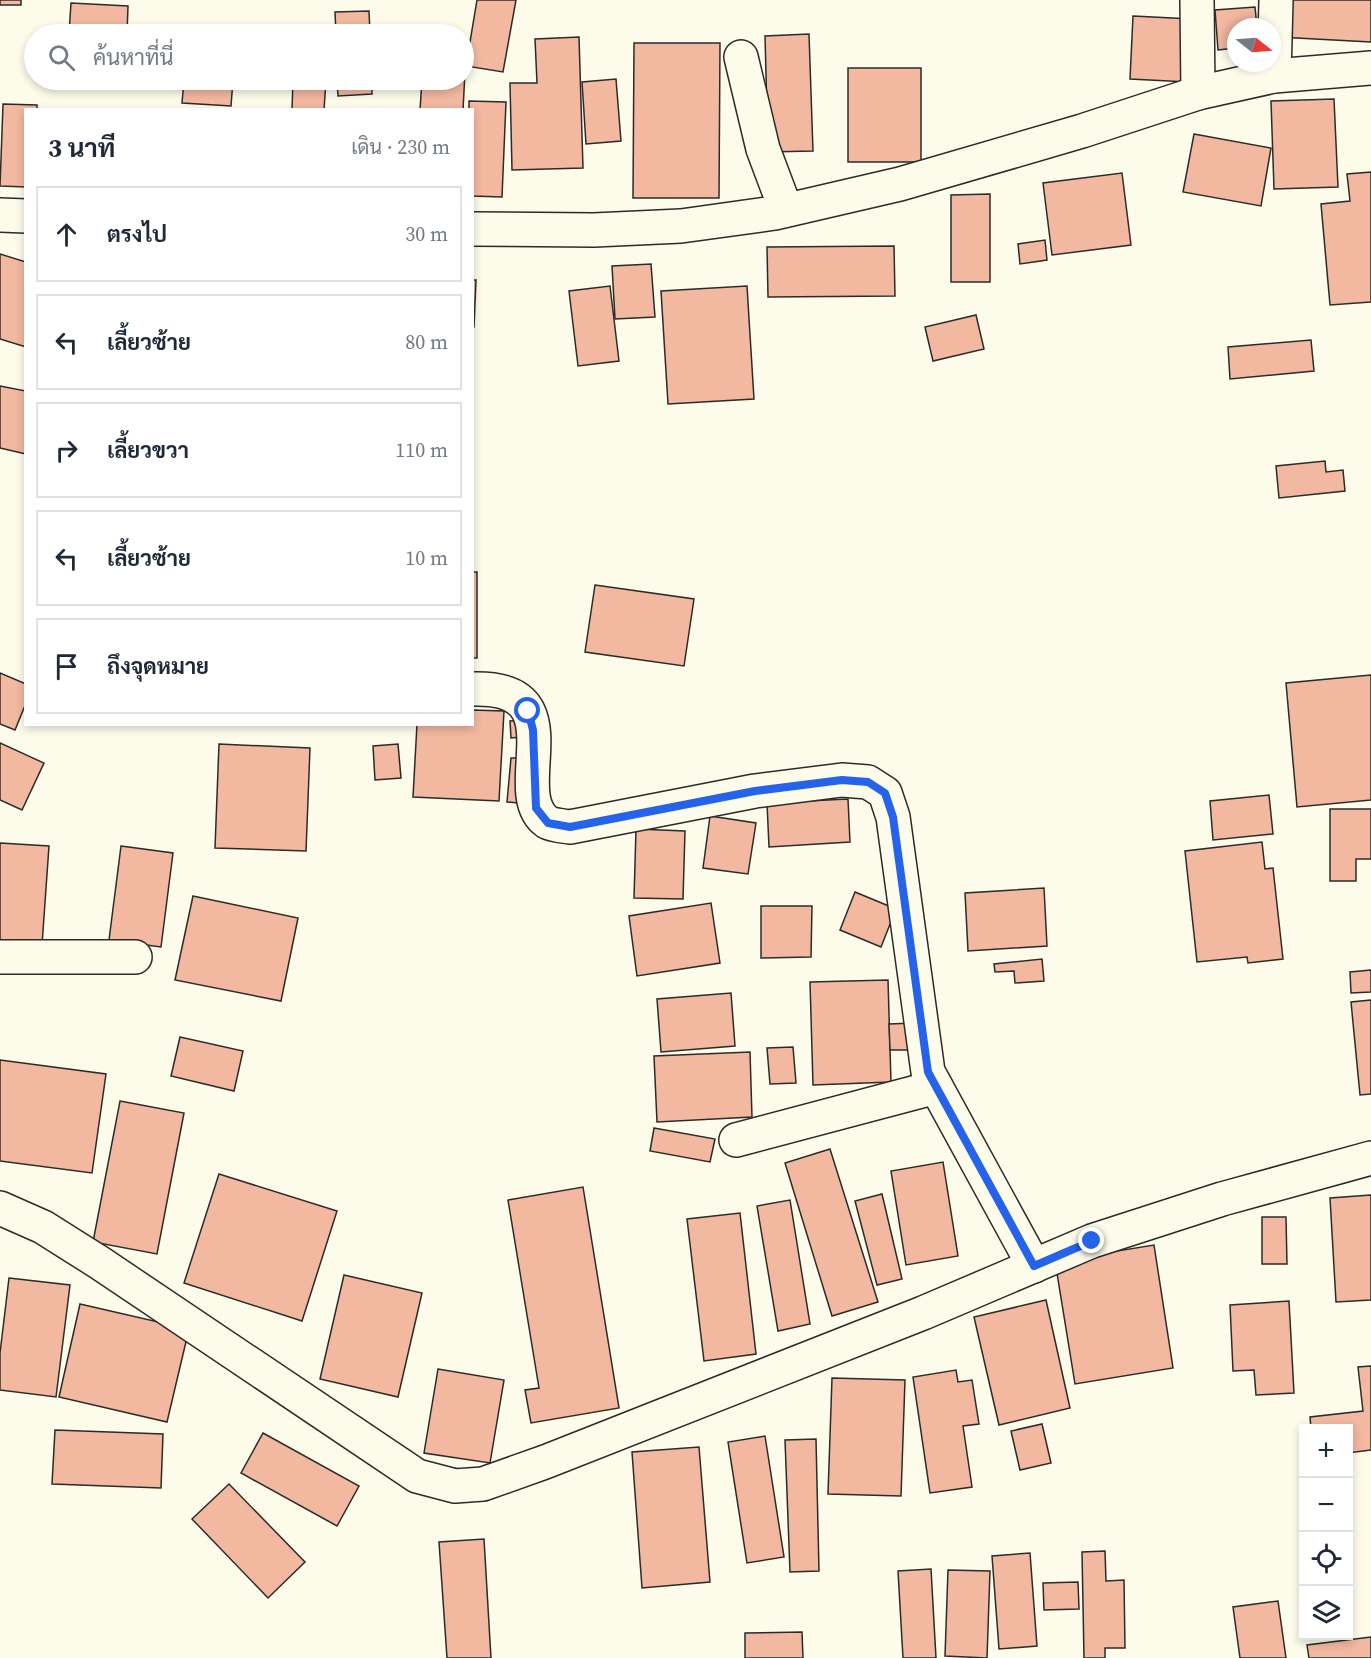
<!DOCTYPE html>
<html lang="th">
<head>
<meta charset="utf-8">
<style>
  :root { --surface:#fff; --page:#f6f6f7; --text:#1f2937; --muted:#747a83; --line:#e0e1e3 }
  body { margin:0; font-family:"Source Serif 4",Sarabun,serif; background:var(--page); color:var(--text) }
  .controls { position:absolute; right:18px; bottom:18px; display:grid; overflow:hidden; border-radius:0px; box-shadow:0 3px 9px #0003 }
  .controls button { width:54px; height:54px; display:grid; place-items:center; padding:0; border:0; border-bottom:2px solid var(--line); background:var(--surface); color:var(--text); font:30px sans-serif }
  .compass { position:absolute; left:1227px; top:18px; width:54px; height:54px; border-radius:50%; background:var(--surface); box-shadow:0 3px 9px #0003; rotate:107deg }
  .stop { position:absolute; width:18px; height:18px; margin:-14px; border:4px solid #2563eb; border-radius:50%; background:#fff }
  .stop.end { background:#2563eb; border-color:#fff; box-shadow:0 2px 6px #0008 }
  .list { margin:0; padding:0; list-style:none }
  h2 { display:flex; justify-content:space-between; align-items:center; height:78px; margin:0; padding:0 24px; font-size:26px }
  h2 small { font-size:20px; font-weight:400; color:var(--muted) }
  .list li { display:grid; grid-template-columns:39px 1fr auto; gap:18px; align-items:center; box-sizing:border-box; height:96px; margin:0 12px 12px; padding:0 12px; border:2px solid var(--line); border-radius:0px }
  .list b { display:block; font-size:22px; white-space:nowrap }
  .list em { font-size:20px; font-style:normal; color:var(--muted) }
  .icon { flex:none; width:33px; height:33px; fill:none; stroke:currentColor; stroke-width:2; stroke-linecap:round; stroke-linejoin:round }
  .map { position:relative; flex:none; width:1371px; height:1658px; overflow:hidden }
  .search { position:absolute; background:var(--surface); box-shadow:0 3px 9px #0003; left:24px; top:24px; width:450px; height:66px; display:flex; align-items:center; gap:15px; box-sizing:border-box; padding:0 21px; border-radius:33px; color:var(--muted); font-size:22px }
  .panel { position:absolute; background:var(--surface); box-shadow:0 3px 9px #0003; left:24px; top:108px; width:450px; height:618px; border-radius:0px }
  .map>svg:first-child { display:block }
</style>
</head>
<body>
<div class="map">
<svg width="1371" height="1658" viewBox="0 0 1371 1658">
  <rect width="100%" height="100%" fill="#fdfbea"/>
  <g fill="#f2b8a0" stroke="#2b2b2b" stroke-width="1.5">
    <rect x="0" y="0" width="21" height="5"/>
    <path d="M477 0H516L503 72 466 66Z"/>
    <path d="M1280 0H1371V42L1278 37Z"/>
    <path d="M71 3 128 6 127 34H69Z"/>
    <path d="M1255 7 1257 27H1236V48L1218 50 1215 10Z"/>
    <path d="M369 11 370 34H336L335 12Z"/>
    <path d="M1133 16 1192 19 1188 82 1130 79Z"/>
    <path d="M187 30 236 34H187Z"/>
    <path d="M809 34 813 151 768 152 765 36Z"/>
    <path d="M579 37 583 168 512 170 510 83H537L535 39Z"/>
    <path d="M634 43H720L719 198H633Z"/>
    <rect x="848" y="68" width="73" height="94"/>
    <path d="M464 72H465L463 110H420L422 80H464Z"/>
    <path d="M616 79 621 141 586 144 582 82Z"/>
    <path d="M184 80H233L231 106 182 103Z"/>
    <path d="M293 80H326L324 110H292Z"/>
    <path d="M337 80H372V94L338 96Z"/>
    <path d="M1334 99 1338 187 1274 189 1271 101Z"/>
    <path d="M469 101 506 102 502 197 472 196V110H469Z"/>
    <path d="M3 104 37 105V110H26V187L0 186Z"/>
    <path d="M1194 134 1271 148 1261 206 1183 192Z"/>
    <path d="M1371 172V302L1330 305 1321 204 1350 201 1347 174Z"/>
    <path d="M1122 173 1131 245 1052 255 1043 183Z"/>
    <path d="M990 194V282H951V195Z"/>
    <path d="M1045 240 1047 260 1020 264 1018 244Z"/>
    <path d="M894 246 895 296 768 297 767 247Z"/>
    <path d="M0 254 26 262V347L0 339Z"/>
    <path d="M651 264 655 317 615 319 612 266Z"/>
    <path d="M472 280H476L474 327H472Z"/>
    <path d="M610 286 619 361 578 366 569 291Z"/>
    <path d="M747 286 754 399 668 404 661 291Z"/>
    <path d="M976 315 984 349 933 361 925 327Z"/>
    <path d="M1311 340 1314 371 1230 379 1228 347Z"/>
    <path d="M0 386 26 391V454L0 448Z"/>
    <path d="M1325 461 1326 472 1343 470 1345 491 1279 498 1276 466Z"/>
    <rect x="472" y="572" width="5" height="86"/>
    <path d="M595 585 694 599 684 666 585 652Z"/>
    <path d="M0 673 26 684V703L15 730 0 724Z"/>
    <path d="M1371 675V800L1297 807 1286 683Z"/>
    <path d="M472 710 504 711 499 801 413 797 417 724H472Z"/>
    <path d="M520 720 521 737 511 738 510 721Z"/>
    <path d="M0 743 44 763 22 810 0 800Z"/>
    <path d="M219 744 310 748 306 851 215 848Z"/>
    <path d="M398 744 401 778 375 780 373 746Z"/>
    <path d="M511 758H522L518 803 507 802Z"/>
    <path d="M1269 795 1273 834 1213 840 1210 801Z"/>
    <path d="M848 799 850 842 769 847 767 803Z"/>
    <path d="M1330 809H1371V859H1356V881H1330Z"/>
    <path d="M710 816 756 823 748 874 703 868Z"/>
    <path d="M636 829 685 831 683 899 634 898Z"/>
    <path d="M1262 842 1265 869 1273 868 1283 959 1248 963 1247 957 1197 962 1185 851Z"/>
    <path d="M0 843 49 846 42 945 0 942Z"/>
    <path d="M121 846 173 853 161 947 109 940Z"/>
    <path d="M1044 888 1047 946 968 951 965 893Z"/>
    <path d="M855 892 896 909 881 947 840 930Z"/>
    <path d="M193 896 298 918 281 1001 175 980Z"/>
    <path d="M711 903 720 963 637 976 629 916Z"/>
    <path d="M761 906H812L811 957 761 958Z"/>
    <path d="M1042 959 1044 981 1015 983 1014 971 995 972 994 964Z"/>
    <path d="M1371 970V992L1351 993 1350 972Z"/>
    <path d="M888 980 891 1082 813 1085 810 982Z"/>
    <path d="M731 993 735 1046 661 1052 657 999Z"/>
    <path d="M1371 1000V1094L1360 1095 1351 1002Z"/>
    <path d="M914 1023V1050H890L889 1024Z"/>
    <path d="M180 1037 243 1051 234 1091 171 1076Z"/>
    <path d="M793 1047 796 1083 770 1084 767 1048Z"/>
    <path d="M750 1052 752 1117 657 1122 654 1056Z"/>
    <path d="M0 1060 106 1074 92 1173 0 1161Z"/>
    <path d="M120 1101 184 1113 157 1254 93 1242Z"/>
    <path d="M654 1128 715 1139 710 1162 650 1151Z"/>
    <path d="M830 1149 878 1302 832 1316 785 1163Z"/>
    <path d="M943 1162 958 1256 906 1265 891 1171Z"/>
    <path d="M219 1174 337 1211 302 1321 184 1283Z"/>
    <path d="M583 1187 619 1408 531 1423 525 1390 539 1388 508 1200Z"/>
    <path d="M882 1194 902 1279 877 1285 855 1201Z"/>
    <path d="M1371 1195V1300L1336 1302 1330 1198Z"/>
    <path d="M790 1200 810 1324 778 1331 757 1206Z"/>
    <path d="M740 1213 756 1354 704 1361 687 1219Z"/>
    <path d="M1262 1217H1286L1287 1264H1262Z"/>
    <path d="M1154 1245 1173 1368 1075 1384 1055 1261Z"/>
    <path d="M344 1275 422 1293 398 1397 320 1379Z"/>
    <path d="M9 1278 70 1285 56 1397 0 1390V1353Z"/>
    <path d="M1046 1300 1070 1408 999 1425 974 1317Z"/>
    <path d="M1289 1301 1294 1393 1256 1395 1254 1370 1233 1371 1230 1305Z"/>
    <path d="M80 1304 189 1329 167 1422 59 1397Z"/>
    <path d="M1371 1366V1450L1348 1453V1428H1311L1310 1417 1363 1411 1358 1367Z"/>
    <path d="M438 1369 504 1380 490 1463 424 1453Z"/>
    <path d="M956 1370 958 1382 972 1380 979 1424 963 1426 972 1487 930 1493 913 1377Z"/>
    <path d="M832 1378 905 1380 901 1496 828 1494Z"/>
    <path d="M1042 1424 1051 1463 1020 1470 1011 1431Z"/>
    <path d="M55 1430 163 1434 161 1488 52 1484Z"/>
    <path d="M263 1433 359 1486 337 1526 241 1473Z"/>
    <path d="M765 1436 784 1557 747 1563 728 1442Z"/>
    <path d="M816 1439 819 1571 790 1572 785 1440Z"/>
    <path d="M699 1447 710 1582 642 1588 632 1452Z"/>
    <path d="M229 1484 305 1562 268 1598 192 1519Z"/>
    <path d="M484 1539 491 1658H447L439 1542Z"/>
    <path d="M1105 1551 1106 1581 1124 1580 1125 1648H1105V1658H1084L1082 1552Z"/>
    <path d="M1030 1553 1037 1646 999 1649 992 1556Z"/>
    <path d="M931 1569 936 1658H903L898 1571Z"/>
    <path d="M948 1570 990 1571 987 1658 945 1656Z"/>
    <path d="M1078 1582 1079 1609 1044 1610 1043 1583Z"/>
    <path d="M1278 1601 1286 1658H1240L1233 1607Z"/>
    <path d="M802 1632 803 1658H745V1633Z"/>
    <path d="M1371 1637V1658H1309L1307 1645Z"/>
  </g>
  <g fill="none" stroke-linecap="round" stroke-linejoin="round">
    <defs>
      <g id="minor">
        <path d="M1197 0 1198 93"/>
        <path d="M741 57 763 149 786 210"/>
        <path d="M1274 76 1276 0"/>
        <path d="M0 215 26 216"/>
        <path d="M472 229 594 230 681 226 775 213 900 184 1082 131 1198 93 1274 76 1371 68"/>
        <path d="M472 689C580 685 504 791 547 822 552 825 563 826 570 827L755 791 842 780 868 782 885 793 893 817 928 1072 1034 1266"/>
        <path d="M0 957H135"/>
        <path d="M736 1140 936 1087"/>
        <path d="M0 1208 43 1227 100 1263 417 1476 455 1486 483 1484 545 1462 923 1313 1092 1241 1222 1199 1371 1158"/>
      </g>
    </defs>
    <use href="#minor" stroke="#2b2b2b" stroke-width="36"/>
    <use href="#minor" stroke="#fdfbea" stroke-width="33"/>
  </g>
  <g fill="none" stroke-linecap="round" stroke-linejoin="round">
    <path stroke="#2563eb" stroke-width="8" d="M528 711 533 730 536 808 548 823 570 827 755 791 842 780 868 782 885 793 893 817 928 1072 1034 1266 1092 1241"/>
  </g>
</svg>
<div class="controls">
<button>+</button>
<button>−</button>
<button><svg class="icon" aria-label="locate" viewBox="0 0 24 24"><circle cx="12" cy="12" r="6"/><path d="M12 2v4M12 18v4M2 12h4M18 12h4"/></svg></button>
<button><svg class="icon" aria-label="layers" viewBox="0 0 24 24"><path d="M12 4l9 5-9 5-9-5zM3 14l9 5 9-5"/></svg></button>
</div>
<svg class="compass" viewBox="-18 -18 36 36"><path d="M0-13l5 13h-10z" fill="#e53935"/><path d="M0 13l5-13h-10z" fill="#747a83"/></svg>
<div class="stop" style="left:528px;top:711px"></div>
<div class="stop end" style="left:1092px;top:1241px"></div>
<div class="search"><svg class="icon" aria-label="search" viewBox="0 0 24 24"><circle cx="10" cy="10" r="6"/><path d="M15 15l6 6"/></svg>ค้นหาที่นี่</div>
<section class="panel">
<h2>3 นาที<small>เดิน · 230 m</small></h2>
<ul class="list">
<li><svg class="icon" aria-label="ahead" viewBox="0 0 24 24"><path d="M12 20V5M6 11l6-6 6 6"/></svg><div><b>ตรงไป</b></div><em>30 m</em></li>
<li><svg class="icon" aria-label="left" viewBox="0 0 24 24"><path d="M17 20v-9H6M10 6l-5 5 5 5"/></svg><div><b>เลี้ยวซ้าย</b></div><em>80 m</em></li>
<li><svg class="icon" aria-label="right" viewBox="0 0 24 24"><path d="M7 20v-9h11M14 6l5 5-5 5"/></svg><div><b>เลี้ยวขวา</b></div><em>110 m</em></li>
<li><svg class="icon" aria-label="left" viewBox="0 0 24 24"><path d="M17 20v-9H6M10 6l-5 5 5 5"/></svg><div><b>เลี้ยวซ้าย</b></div><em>10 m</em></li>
<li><svg class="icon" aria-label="arrive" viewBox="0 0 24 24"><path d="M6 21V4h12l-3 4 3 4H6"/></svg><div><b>ถึงจุดหมาย</b></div></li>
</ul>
</section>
</div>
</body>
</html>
